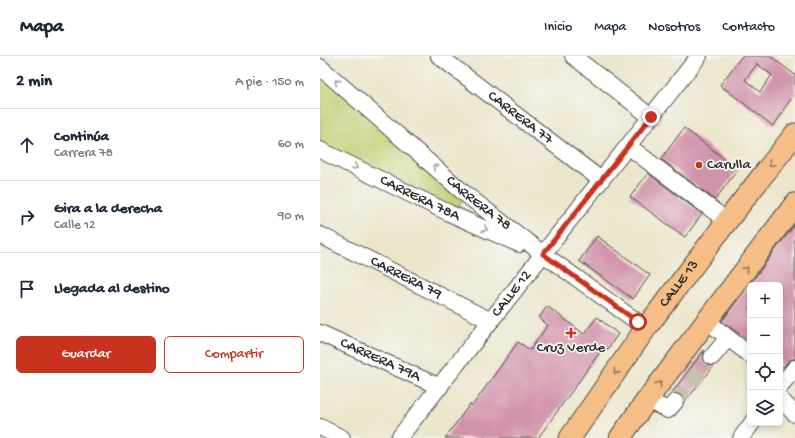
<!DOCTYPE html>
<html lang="es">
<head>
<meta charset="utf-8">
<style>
  :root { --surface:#fff; --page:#f6f6f7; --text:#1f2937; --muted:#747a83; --line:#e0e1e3; --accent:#c8321e }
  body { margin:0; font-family:"Gochi Hand",sans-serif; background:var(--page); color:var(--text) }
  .controls { position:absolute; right:12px; bottom:12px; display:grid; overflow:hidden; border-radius:6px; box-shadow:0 2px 6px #0003 }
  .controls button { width:36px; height:36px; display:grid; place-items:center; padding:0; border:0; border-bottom:1px solid var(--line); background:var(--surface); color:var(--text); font:20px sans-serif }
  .stop { position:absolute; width:12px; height:12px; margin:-9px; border:3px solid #c8321e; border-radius:50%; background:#fff }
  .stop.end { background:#c8321e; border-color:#fff; box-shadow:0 1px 4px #0008 }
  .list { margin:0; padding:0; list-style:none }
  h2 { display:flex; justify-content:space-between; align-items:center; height:52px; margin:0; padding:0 16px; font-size:17px }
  h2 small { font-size:13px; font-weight:400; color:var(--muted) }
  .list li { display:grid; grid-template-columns:26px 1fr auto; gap:12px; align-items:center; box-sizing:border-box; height:72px; padding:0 16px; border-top:1px solid var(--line) }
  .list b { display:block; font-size:15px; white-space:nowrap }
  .list p { margin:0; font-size:13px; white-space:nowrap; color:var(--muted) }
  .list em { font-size:13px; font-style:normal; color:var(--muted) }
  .actions { display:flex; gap:8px; padding:12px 16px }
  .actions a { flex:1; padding:9px 0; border:1px solid var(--accent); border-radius:6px; text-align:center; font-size:14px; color:var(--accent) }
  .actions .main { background:var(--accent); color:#fff }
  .icon { flex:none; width:22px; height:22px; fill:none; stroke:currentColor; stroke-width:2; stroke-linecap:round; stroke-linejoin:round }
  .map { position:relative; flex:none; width:475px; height:382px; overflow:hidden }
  header { display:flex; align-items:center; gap:24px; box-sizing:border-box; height:56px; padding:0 20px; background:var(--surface); border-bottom:1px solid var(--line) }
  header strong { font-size:19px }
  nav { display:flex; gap:22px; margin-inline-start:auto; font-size:14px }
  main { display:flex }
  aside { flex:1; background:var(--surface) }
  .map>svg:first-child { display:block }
</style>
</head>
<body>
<header>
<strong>Mapa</strong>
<nav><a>Inicio</a><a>Mapa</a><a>Nosotros</a><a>Contacto</a></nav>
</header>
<main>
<aside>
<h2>2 min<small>A pie · 150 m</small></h2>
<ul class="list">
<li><svg class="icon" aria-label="ahead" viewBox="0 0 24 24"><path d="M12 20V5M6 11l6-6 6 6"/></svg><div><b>Continúa</b><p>Carrera 78</p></div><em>60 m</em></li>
<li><svg class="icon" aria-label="right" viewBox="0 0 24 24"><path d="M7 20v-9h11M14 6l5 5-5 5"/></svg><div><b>Gira a la derecha</b><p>Calle 12</p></div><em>90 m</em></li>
<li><svg class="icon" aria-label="arrive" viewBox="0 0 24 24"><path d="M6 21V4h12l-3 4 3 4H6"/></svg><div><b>Llegada al destino</b></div></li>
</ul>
<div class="actions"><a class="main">Guardar</a><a>Compartir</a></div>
</aside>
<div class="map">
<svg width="475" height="382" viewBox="0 0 475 382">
  <rect width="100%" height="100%" fill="#f6f6f2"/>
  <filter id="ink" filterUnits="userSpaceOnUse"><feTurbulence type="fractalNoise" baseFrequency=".025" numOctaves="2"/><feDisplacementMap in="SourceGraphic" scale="8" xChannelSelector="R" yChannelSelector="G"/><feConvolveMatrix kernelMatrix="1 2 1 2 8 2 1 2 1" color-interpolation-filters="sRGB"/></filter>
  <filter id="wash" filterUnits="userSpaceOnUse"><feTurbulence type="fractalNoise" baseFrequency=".012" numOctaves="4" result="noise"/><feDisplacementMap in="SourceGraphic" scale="16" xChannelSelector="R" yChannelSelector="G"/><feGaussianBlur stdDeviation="0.9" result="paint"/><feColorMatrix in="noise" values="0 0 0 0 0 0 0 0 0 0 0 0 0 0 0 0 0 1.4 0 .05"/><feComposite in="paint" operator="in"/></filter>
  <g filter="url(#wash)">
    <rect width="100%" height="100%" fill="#ece6cc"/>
    <path fill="#c2ce70" stroke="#767c4e" d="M0 11 143 142 138 151 134 154 0 94Z"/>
    <g id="blocks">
      <g fill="#d192ab" fill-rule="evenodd">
        <path d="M422 0H450L475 19V38L463 54 464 55 453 70 400 29ZM437 8 452 19 440 36 425 24Z"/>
        <path d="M364 72 418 113 395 144 341 103Z"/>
        <path d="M328 117 382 158 365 181 310 141Z"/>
        <path d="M475 168V303H471L463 311 460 309V229H430V286L402 265Z"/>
        <path d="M277 180 330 219 313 243 259 205Z"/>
        <path d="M227 250 264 278 277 261 298 278 287 294 284 291 275 303 218 382H125L150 348 152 350 198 286 210 294 228 269 219 262Z"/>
        <path d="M384 294 383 300V305L386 308 390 310H394L364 347V343L361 339 356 337 351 338Z"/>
      </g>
    </g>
  </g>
  <g filter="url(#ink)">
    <use href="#blocks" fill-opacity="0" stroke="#484743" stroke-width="1"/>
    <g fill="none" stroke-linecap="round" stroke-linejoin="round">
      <path stroke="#c5c1ac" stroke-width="16" stroke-dasharray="16 8" stroke-linecap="butt" d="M355 346 392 301"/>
      <defs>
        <g id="minor">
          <path id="s1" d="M119 0 281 124"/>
          <path d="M253 0 331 61"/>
          <path id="s2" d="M0 11 144 137 223 198 326 272"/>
          <path d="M308 90 407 165"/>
          <path id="s3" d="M0 94 129 157 199 188"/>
          <path id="s4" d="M0 179 171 265"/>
          <path d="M387 265 430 299"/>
          <path id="s5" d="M0 277 120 331"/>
          <path d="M392 301 408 282"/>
          <path d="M460 330 475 312"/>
          <path d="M460 343 475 358"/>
          <path d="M327 344 348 354 355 346"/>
          <path d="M0 371 22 382"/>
          <path id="s6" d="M79 382 281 124 379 0"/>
          <path d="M421 382 432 367"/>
        </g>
        <g id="major">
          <path id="s7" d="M250 382 326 272 407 165 475 78"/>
          <path d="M300 382 327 344 475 148"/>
        </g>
      </defs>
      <use href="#minor" stroke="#484743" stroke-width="18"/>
      <use href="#major" stroke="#484743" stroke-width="23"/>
      <use href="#minor" stroke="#fff" stroke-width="16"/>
      <use href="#major" stroke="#f6be87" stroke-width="21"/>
    </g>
    <defs><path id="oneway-chevron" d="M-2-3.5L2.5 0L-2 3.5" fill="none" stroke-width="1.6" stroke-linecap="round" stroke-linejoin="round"/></defs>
    <g stroke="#a0a0a0">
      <use href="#oneway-chevron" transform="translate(17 26) rotate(-139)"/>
      <use href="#oneway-chevron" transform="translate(35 111) rotate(26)"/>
      <use href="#oneway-chevron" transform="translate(115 111) rotate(-139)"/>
      <use href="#oneway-chevron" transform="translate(165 173) rotate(24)"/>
    </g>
    <g stroke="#907459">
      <use href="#oneway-chevron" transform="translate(451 108) rotate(128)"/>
      <use href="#oneway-chevron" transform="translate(426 213) rotate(-53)"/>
      <use href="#oneway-chevron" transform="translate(296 316) rotate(125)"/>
      <use href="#oneway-chevron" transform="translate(339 328) rotate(-53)"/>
    </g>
  </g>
  <g fill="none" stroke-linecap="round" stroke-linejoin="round" filter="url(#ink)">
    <path stroke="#c8321e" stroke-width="5" d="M318 266 223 198 331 61"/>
  </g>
  <g fill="#c8321e" stroke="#f6f6f2" stroke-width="1.5">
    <circle cx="379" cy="109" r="4"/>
    <path d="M249 271h4v4h4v4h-4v4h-4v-4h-4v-4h4z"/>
  </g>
  <g text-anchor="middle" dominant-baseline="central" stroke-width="3.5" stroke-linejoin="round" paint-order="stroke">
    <g font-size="15" fill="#2b2b2b" stroke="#f6f6f2">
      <text stroke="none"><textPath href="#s1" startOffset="102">CARRERA 77</textPath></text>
      <text stroke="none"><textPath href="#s3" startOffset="111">CARRERA 78A</textPath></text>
      <text stroke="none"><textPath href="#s2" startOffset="209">CARRERA 78</textPath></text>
      <text stroke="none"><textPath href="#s4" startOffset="96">CARRERA 79</textPath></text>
      <text stroke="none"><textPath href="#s7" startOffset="189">CALLE 13</textPath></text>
      <text stroke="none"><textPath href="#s6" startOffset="183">CALLE 12</textPath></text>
      <text stroke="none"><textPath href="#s5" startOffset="66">CARRERA 79A</textPath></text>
    </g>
    <g font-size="15" fill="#2b2b2b" stroke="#f6f6f2" text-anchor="start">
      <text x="387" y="109">Carulla</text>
      <text x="251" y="292" text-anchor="middle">Cruz Verde</text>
    </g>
  </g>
</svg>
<div class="controls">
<button>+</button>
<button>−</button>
<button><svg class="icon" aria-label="locate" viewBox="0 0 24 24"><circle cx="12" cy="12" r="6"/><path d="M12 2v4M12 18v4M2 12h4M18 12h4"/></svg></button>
<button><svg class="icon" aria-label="layers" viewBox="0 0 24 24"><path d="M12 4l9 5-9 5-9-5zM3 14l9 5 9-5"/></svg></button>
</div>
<div class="stop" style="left:318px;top:266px"></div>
<div class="stop end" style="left:331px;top:61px"></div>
</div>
</main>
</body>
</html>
